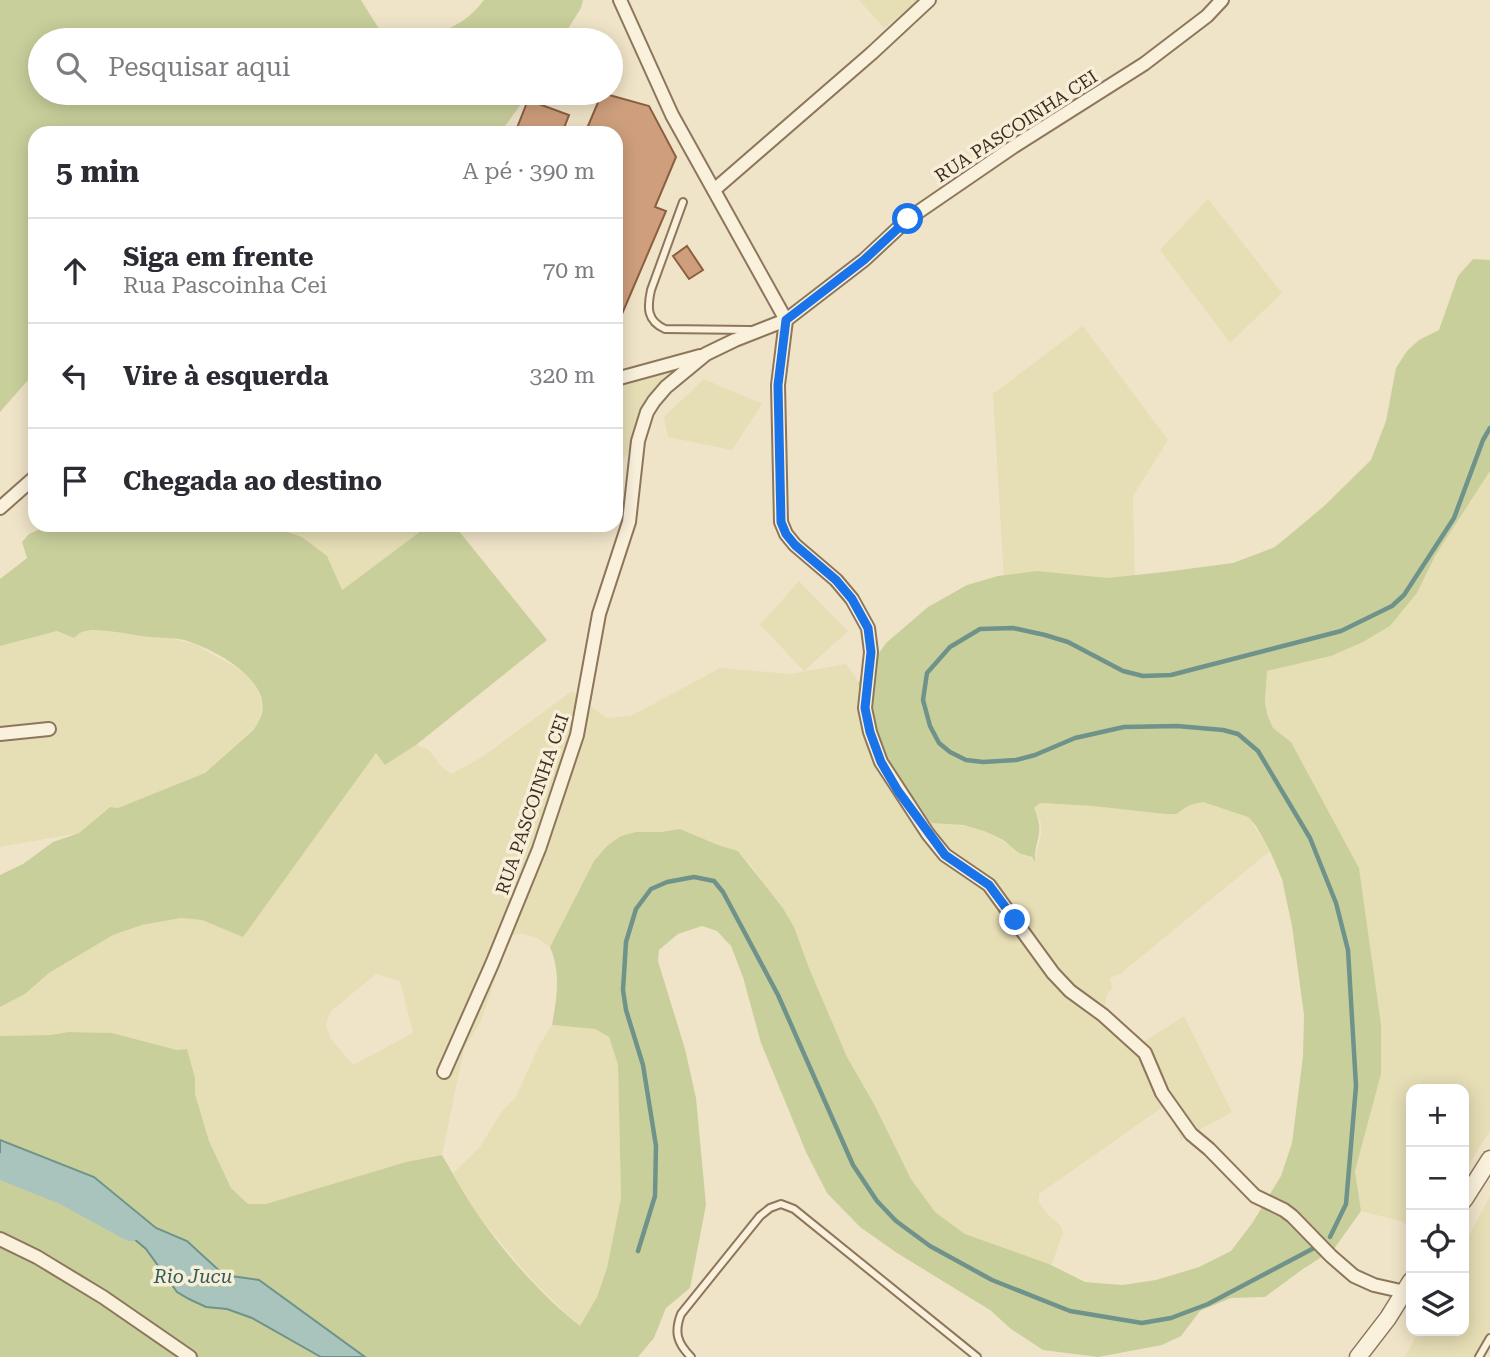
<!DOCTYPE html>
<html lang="pt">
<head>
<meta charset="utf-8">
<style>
  :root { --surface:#fff; --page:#f2f2f3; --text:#2b2b33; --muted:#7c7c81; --line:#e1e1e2 }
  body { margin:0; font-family:"Roboto Serif",serif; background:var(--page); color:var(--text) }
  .controls { position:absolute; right:21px; bottom:21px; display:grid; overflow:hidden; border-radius:14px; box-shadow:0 4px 18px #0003 }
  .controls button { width:63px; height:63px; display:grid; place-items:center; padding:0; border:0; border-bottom:2px solid var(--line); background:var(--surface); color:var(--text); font:35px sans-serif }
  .stop { position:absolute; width:21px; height:21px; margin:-16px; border:5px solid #1a73e8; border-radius:50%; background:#fff }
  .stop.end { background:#1a73e8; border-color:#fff; box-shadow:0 2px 7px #0008 }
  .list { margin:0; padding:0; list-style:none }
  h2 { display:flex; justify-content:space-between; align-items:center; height:91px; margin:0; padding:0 28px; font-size:30px }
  h2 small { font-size:23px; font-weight:400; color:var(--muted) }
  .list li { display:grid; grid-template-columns:46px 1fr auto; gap:21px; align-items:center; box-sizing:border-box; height:105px; padding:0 28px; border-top:2px solid var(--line) }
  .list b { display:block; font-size:26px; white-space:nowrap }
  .list p { margin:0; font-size:23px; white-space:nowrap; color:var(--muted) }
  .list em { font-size:23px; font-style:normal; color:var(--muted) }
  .icon { flex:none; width:38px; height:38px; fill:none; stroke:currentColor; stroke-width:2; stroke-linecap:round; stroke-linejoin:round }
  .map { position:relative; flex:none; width:1490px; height:1357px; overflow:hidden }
  .search { position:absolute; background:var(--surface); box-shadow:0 4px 18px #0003; left:28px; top:28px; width:595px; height:77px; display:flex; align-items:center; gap:18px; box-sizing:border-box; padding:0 24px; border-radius:38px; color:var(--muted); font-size:26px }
  .panel { position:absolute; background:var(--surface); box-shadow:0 4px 18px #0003; left:28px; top:126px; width:595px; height:406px; border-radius:21px }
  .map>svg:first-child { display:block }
</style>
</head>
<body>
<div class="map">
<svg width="1490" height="1357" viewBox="0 0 1490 1357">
  <rect width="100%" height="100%" fill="#f0e4c8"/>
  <g fill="#e6deb5" fill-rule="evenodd">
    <path d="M859 0H919L884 28Z"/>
    <path d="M1208 199 1282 293 1230 343 1160 250Z"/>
    <path d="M1083 326 1168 440 1133 496 1135 586 1004 579 993 394Z"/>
    <path d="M702 361 670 393 650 419 645 431 624 458 616 464V379Z"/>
    <path d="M704 379 762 404 732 450 668 437 664 417Z"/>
    <path d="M1490 471V1131L1464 1171V1089H1411V1228L1400 1221 1361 1211 1355 1171 1381 1074V1024L1359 868 1291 742 1273 728 1265 703 1267 671 1331 656 1363 642 1390 626 1417 593 1435 556Z"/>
    <path d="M267 525H429L341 590 302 537Z"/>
    <path d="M799 581 848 631 804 671 760 625Z"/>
    <path d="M57 631 74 638 82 631H106L165 637 194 644 248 674 257 686 262 704 259 723 205 773 118 808 109 807 79 833 0 847V646Z"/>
    <path d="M846 664 855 676 861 691 951 823 984 831 1035 860 1041 834V823L1034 808 1040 803 1093 806 1165 814 1182 811 1190 805 1203 802 1248 817 1270 851 1120 974 1110 978 1112 989 1107 994 1105 1006 1113 1019 1140 1044 1184 1016 1232 1112 1181 1140 1167 1104 1039 1194V1202L1047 1214 1061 1226 1063 1233 1052 1264H1049L987 1244 965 1234 935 1212 911 1179 874 1104 847 1057 809 968 794 927 750 864 738 851 718 845 680 829 661 832H636L621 836 594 861 550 947 535 937 521 933 510 936 481 1021 464 1049 442 1155 406 1162 266 1204H248L231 1188 209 1141 195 1094V1078L187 1049 177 1050 112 1033 68 1032 50 1035 0 1036V1007L25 994 49 973 113 935 142 925 181 918 202 920 213 925 377 753 385 765 416 745 428 749 441 766 451 774 482 757 572 691 606 718 631 716 720 668 790 674ZM376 974 400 981 413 1033 353 1065 330 1038 326 1024 331 1011Z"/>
    <path d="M552 1025 595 1029 609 1038 618 1065 621 1198 607 1268 597 1297 580 1327 533 1281 478 1216 453 1173 480 1147 503 1110 516 1097 539 1046Z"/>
    <path d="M1490 1196V1330L1480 1351 1476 1357H1405L1419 1331H1464V1245Z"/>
  </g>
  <g fill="#c9cf9b">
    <path d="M0 0H361L386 40H40V93H529L500 133H35V372L0 412Z"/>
    <path d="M484 0H583L581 8 561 40H416C446 30 464 26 484 0Z"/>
    <path d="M1473 259 1490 260V471L1435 556 1417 593 1390 626 1363 642 1331 656 1267 671 1265 703 1268 716 1273 728 1291 742 1359 868 1381 1024V1074L1355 1171 1361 1211 1334 1249 1303 1269 1265 1297 1231 1298 1200 1311 1181 1336 1162 1345 1098 1357 1043 1350 1011 1329 990 1310 897 1253 860 1227 827 1193 806 1152 761 1043 743 977 731 946 717 931 702 926 678 934 659 950 658 961 685 1049 696 1098 706 1205 690 1288 666 1308 654 1338 638 1357H365L260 1280 224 1275 187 1241 156 1228 94 1177 0 1140V1036L50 1035 68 1032 112 1033 177 1050 187 1049 195 1078V1094L209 1141 231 1188 248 1204H266L406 1162 442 1155C454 1175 465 1196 478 1215 505 1254 543 1297 580 1326L597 1297 607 1268 621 1198 618 1065 609 1037 595 1029 552 1025C557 997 561 973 550 947L594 861 607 846 621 836 636 832H661L680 829 718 845 738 851 782 907 794 927 809 968 847 1057 874 1104 911 1179 935 1212 965 1234 1049 1264 1085 1282 1122 1285 1156 1280 1199 1267 1231 1251 1253 1222 1281 1176 1292 1143 1303 1056 1304 1015 1292 926 1282 879 1270 851 1256 826 1248 817 1203 802 1190 805 1176 814H1165L1093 806 1040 803 1034 808C1046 835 1034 838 1035 862L1032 857 1019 853 1003 840 984 831 963 825 932 823 923 815 887 768 858 683 886 643 928 607 967 585 998 576 1037 571 1107 578 1164 572 1233 563 1275 547 1323 507 1371 460 1386 421 1396 368 1407 351 1419 340 1439 330 1458 276Z"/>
    <path d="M50 525H267L302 537 327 556 342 590 429 525H454L547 640 416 745 385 765 376 753 243 937 202 920 181 918 142 925 113 935 49 973 25 994 0 1007V875L23 864 53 842 79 833 110 807 118 808 205 773 253 730C288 688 218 650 184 640 170 637 155 638 141 636 128 634 94 627 82 632 79 633 77 636 74 638L57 631 0 646V579L27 558 22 542 29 534Z"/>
    <path d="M0 1165 55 1180 81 1194 146 1249 156 1260 167 1280 206 1307 227 1309 252 1318 321 1357H0Z"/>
  </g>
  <path fill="#a9c4bc" stroke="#6f938a" stroke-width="2" d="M0 1140 94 1177 156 1228 187 1241 224 1275 259 1280 365 1357H321L252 1318 227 1309 206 1307 189 1299 177 1292 146 1249 81 1194 55 1180 0 1165Z"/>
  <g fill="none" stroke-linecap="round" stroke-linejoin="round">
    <g stroke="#6f938a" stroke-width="4.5">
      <path d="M1330 1237 1346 1204 1356 1086 1348 950 1336 903 1310 838 1258 751 1238 734 1223 730 1177 726 1124 727 1075 738 1035 755 1016 760 983 762 966 760 950 752 939 743 930 726 923 700 927 673 950 647 980 629 1013 628 1045 635 1068 642 1123 671 1143 676 1171 675 1341 631 1392 606 1404 595 1454 518 1483 440 1490 428"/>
      <path d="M638 1251 655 1196 656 1146 643 1065 626 1010 623 990 626 942 636 909 651 889 667 882 694 877 714 881 723 892 778 995 853 1165 877 1201 896 1221 930 1246 992 1280 1070 1311 1142 1323 1171 1318 1208 1304 1314 1248"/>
    </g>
    <path stroke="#a9c4bc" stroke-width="26" d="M0 1166 65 1192 131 1228"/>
  </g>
  <g fill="#cf9f7d" stroke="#8d5f41" stroke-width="2">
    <path d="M602 93 649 106 676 157 655 207 666 211 616 328V133H585Z"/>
    <path d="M528 100 569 115 562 133H515Z"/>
    <path d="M687 246 703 270 689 279 673 256Z"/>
  </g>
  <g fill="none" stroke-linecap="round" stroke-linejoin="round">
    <defs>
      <g id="service">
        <path d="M683 202 651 290C647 308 647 321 665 329L750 330"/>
        <path d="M691 1357C677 1343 674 1332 681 1314L760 1216 770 1208 781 1204 794 1209 977 1357"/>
        <path d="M1479 1357 1490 1338"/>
      </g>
      <g id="minor">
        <path d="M620 0 672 115 786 320 778 385 781 522 786 534 795 545 836 580 852 599 868 628 871 652 865 708 870 732 881 762 928 834 945 855 989 885 1053 973 1070 991 1103 1015 1145 1053 1162 1093 1191 1134 1209 1149 1255 1196 1284 1210 1292 1216 1331 1256 1354 1276 1374 1285 1405 1292"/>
        <path d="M714 190 872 53 929 0"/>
        <path d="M616 379 700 356"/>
        <path d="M0 508 35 477"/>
        <path d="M0 734 49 729"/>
        <path d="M444 1072 492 964 539 849 577 735 599 614 629 522 638 441 647 412 654 401 666 387 706 354 735 340 786 320 864 260 908 219 1013 147 1144 64 1207 16 1222 0"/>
        <path d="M0 1239 37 1257 103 1297 190 1357"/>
      </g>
      <g id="tertiary">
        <path d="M1464 1200 1490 1159"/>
        <path d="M1358 1357 1388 1318 1411 1281"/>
      </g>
    </defs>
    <use href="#service" stroke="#8d765c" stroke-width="10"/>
    <use href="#minor" stroke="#8d765c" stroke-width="16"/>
    <use href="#tertiary" stroke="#8d765c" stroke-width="19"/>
    <use href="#service" stroke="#faf1dc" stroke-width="6"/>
    <use href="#minor" stroke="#faf1dc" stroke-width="12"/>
    <use href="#tertiary" stroke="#faf1dc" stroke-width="16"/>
  </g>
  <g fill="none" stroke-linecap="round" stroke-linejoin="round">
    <path stroke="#1a73e8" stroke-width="9" d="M908 219 864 260 786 320 778 385 781 522 786 534 795 545 836 580 852 599 868 628 871 652 865 708 870 732 881 762 898 791 945 855 989 885 1015 920"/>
  </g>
  <g text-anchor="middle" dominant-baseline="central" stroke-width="7" stroke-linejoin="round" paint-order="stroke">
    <g font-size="18" fill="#3d2e20" stroke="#f7eed8">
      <text transform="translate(1016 126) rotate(-33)">RUA PASCOINHA CEI</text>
      <text transform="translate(532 804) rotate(-71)">RUA PASCOINHA CEI</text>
    </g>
    <g font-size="19" font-style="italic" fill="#2f5d5a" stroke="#f7eed8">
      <text x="193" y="1276">Rio Jucu</text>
    </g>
  </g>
</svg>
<div class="controls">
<button>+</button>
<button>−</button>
<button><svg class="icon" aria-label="locate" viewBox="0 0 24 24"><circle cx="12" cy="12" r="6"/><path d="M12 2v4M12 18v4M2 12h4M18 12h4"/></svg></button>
<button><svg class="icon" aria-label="layers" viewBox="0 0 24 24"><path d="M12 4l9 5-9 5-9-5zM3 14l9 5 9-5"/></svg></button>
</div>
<div class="stop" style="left:908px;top:219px"></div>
<div class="stop end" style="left:1015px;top:920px"></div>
<div class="search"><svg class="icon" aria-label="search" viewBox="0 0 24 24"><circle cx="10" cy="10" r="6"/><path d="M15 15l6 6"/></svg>Pesquisar aqui</div>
<section class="panel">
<h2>5 min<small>A pé · 390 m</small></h2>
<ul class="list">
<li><svg class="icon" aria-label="ahead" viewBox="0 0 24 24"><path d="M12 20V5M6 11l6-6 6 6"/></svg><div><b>Siga em frente</b><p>Rua Pascoinha Cei</p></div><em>70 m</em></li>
<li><svg class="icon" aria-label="left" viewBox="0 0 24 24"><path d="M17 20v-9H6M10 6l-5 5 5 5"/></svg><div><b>Vire à esquerda</b></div><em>320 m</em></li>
<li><svg class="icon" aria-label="arrive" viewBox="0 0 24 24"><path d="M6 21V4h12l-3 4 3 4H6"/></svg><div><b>Chegada ao destino</b></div></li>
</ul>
</section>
</div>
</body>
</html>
